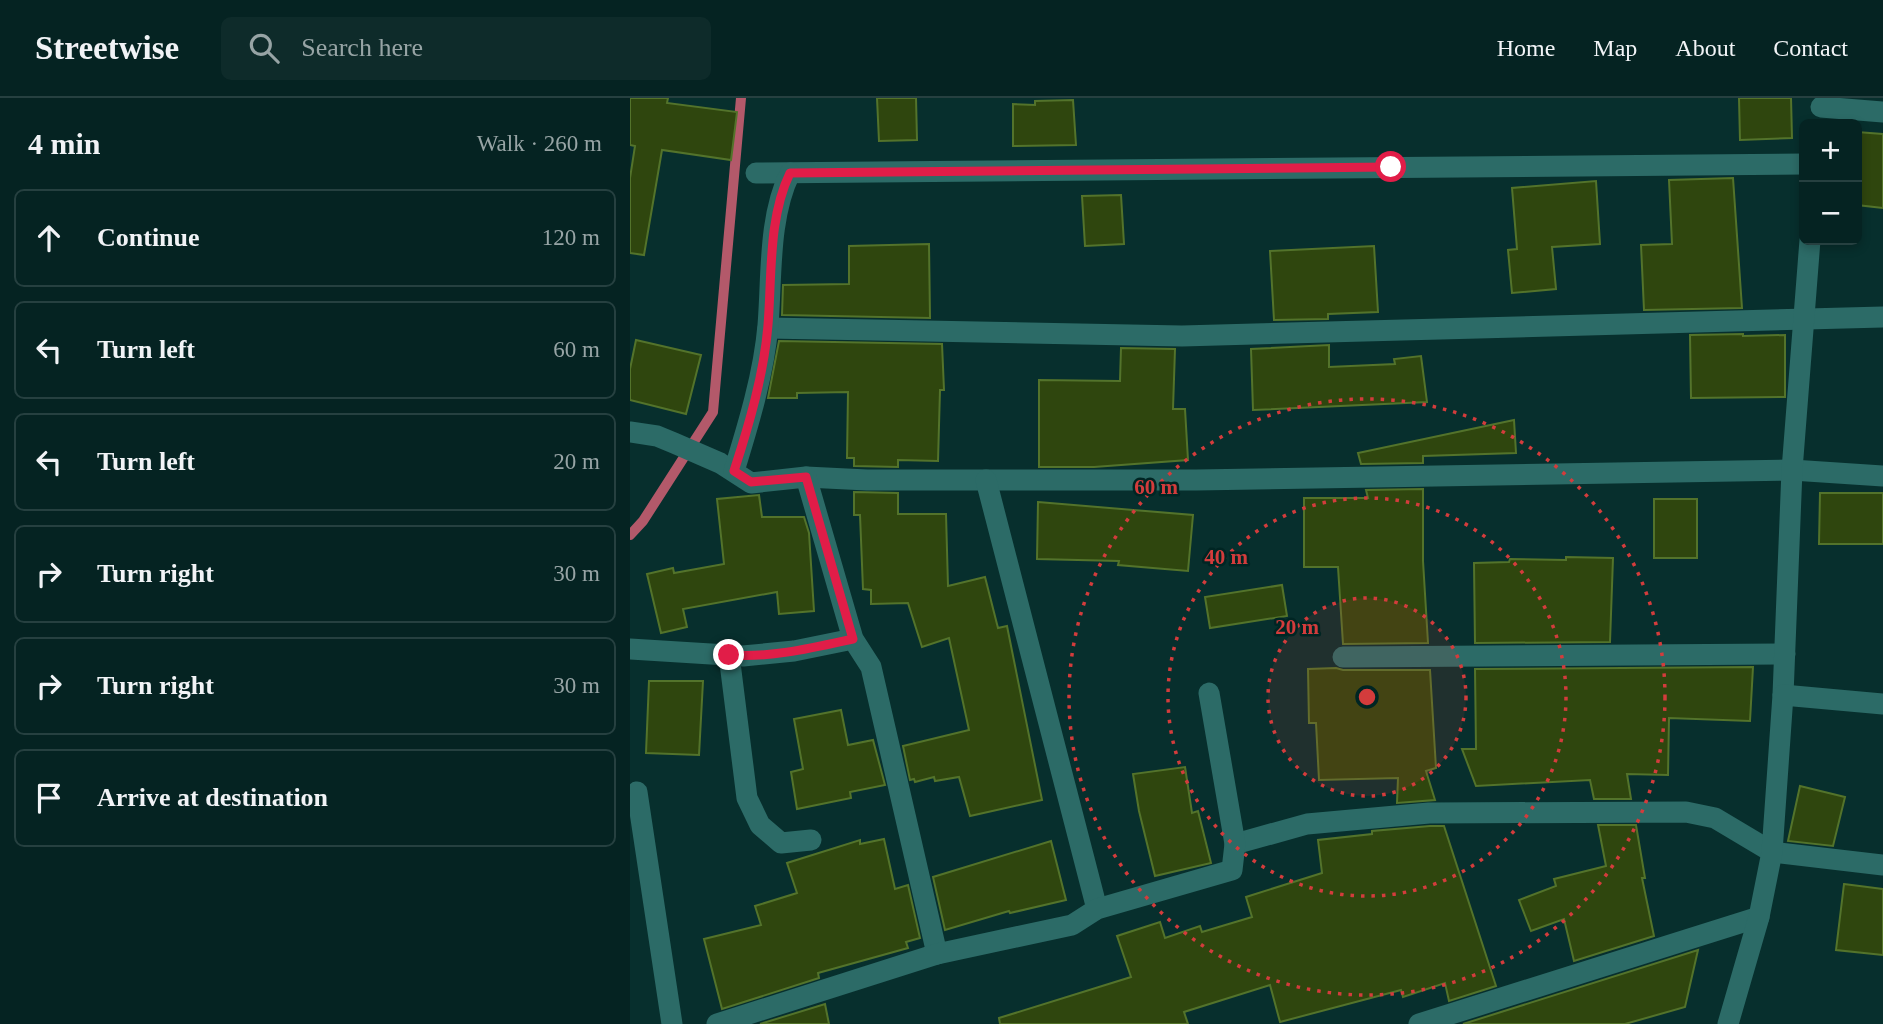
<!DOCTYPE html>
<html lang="en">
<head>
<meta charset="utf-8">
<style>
  :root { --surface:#052322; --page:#0e2b2a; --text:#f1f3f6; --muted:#97a4a5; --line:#264040 }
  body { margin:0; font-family:Georgia,serif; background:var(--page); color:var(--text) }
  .controls { position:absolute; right:21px; top:21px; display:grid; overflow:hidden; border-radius:10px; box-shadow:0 4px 10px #0003 }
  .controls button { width:63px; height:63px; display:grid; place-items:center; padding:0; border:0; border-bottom:2px solid var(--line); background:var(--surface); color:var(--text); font:35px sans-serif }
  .stop { position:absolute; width:21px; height:21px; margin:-16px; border:5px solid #e11d48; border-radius:50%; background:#fff }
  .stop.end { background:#e11d48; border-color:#fff; box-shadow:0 2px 7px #0008 }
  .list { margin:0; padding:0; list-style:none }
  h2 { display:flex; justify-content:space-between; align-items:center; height:91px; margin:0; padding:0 28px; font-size:30px }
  h2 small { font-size:23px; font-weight:400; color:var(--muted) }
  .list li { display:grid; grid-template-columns:46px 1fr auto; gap:21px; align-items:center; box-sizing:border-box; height:98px; margin:0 14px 14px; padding:0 14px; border:2px solid var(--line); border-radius:10px }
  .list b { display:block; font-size:26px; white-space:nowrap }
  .list em { font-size:23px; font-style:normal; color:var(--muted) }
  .icon { flex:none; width:38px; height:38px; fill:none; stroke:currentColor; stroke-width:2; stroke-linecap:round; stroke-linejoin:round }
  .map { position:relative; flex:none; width:1253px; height:926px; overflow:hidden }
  header { display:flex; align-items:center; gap:42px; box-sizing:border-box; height:98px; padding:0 35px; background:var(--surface); border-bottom:2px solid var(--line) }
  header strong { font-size:33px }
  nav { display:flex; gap:38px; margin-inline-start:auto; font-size:24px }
  .search { width:490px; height:63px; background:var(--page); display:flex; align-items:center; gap:18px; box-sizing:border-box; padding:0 24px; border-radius:10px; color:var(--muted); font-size:26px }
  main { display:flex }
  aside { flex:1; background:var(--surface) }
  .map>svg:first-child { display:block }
</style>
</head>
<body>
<header>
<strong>Streetwise</strong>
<div class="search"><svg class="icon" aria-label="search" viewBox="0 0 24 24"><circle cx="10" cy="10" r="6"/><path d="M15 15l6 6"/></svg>Search here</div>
<nav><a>Home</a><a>Map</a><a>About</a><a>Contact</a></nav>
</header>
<main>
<aside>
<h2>4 min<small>Walk · 260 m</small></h2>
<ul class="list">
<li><svg class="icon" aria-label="ahead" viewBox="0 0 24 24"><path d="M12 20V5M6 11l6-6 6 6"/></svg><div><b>Continue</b></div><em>120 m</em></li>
<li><svg class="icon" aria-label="left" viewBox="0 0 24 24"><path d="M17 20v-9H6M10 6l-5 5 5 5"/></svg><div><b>Turn left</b></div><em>60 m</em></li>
<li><svg class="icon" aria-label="left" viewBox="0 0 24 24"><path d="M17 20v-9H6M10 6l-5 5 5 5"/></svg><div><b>Turn left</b></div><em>20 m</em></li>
<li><svg class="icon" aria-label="right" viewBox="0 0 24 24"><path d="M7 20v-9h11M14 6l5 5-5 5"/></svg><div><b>Turn right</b></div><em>30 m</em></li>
<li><svg class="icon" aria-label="right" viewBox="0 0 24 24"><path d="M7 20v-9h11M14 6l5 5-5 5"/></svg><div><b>Turn right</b></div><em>30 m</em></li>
<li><svg class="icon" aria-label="arrive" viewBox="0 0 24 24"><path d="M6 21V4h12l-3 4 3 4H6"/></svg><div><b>Arrive at destination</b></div></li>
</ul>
</aside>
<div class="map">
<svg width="1253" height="926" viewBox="0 0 1253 926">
  <rect width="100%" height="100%" fill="#072f2d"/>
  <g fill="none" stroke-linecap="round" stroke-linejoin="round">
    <path stroke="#b3596a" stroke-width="10" d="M0 437 13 423 83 314 111 0"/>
  </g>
  <g fill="#2f460e" stroke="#53732b" stroke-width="2">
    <path d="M0 0H38L37 5 107 14 101 62 32 52 14 157 0 155V80L5 48 0 47Z"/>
    <path d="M247 0H286L287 42 249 43Z"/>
    <path d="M1109 0H1161L1162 40 1110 42Z"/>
    <path d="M443 2 446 47 383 48V6L405 7V3Z"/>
    <path d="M1227 34 1253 36V110L1227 107Z"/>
    <path d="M1103 80 1112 210 1014 212 1011 147 1042 146 1039 82Z"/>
    <path d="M966 83 970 146 922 149 926 191 882 195 878 152 887 151 882 90Z"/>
    <path d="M491 97 494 146 455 148 452 98Z"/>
    <path d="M299 146 300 220 152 217 153 187 219 186V148Z"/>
    <path d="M744 148 748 214 698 216V221L644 222 640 153Z"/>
    <path d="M1113 236V238L1155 237V299L1061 300 1060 237Z"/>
    <path d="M6 242 71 257 56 316 0 302V271Z"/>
    <path d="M149 243 312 246 314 292H310L308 363 268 362V369L224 368V360H217L218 294 167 295V300H138Z"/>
    <path d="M699 247V269L765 266 764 261 791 258 797 304 623 312 621 251Z"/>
    <path d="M491 250 545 251 543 311H555L558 362 464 369H409V282L490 283Z"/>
    <path d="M884 322 886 355 793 358V365L731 366 728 355Z"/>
    <path d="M793 391V463L798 545 713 546 708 469H674V400H738L736 392Z"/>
    <path d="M224 394 268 395V416H316L318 488 355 479 368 530 377 528 412 702 340 718 329 679 305 683 304 679 285 684 284 681 280 682 273 648 339 632 319 540 292 549 278 505 241 506V492L233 491 230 417H224Z"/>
    <path d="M1190 395H1253V446H1189Z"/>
    <path d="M129 397 132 419H174L179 435 184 513 149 516 147 494 53 511 57 529 31 535 17 476 43 470 44 475 94 466 87 401Z"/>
    <rect x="1024" y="401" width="43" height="59"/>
    <path d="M408 404 563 417 558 473 488 467 489 463 407 461Z"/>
    <path d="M936 459 983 460 980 544 845 545 844 465 879 464 880 461 936 462Z"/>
    <path d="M652 487 657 518 580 530 575 499Z"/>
    <path d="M1123 569 1120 623 1039 620 1038 677 997 676 1001 701H964L960 682 846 688 832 651H846L845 571Z"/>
    <path d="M706 570 713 572H800L806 670 796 673 805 702 767 705 768 680 689 682 686 625H679L678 571Z"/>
    <path d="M19 583H73L69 657 16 655Z"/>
    <path d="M211 612 218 647 243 642 255 687 220 694 221 700 167 711 161 674 173 671 164 621Z"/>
    <path d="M555 669 562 715 568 713 581 765 525 778 509 713 503 676Z"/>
    <path d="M1170 688 1215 699 1203 748 1158 743Z"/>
    <path d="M968 727H1006L1015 780H1012L1024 838 944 863 934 821 901 833 889 802 926 788 924 781 976 768Z"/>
    <path d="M800 728H814L866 888 819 903 815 885 773 899 771 892 650 924 640 887 554 914 558 926H370L369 920 501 879 487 838 530 824 535 840 570 828 572 834 622 819 616 799 692 775 688 742 742 736V733Z"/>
    <path d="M254 741 265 791 278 787 290 840 276 844 278 850 188 875 189 880 92 911 74 841 131 827 125 808 167 795 157 765 230 742V746Z"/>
    <path d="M421 743 436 802 380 815 379 813 315 832 303 779Z"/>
    <path d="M1214 786 1253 791V857L1206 852Z"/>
    <path d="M1068 852 1055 909 995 926H833Z"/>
    <path d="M195 906 199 926H130Z"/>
  </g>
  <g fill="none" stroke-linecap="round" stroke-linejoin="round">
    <g stroke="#2c6b67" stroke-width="21">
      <path d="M1191 9 1253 14"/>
      <path d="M126 75 1174 66"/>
      <path d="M138 230 552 238 1253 219"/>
      <path d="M0 334 27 338 44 345 90 365 121 385 176 379 237 382H566L1162 372 1253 378"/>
      <path d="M104 373C118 328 134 275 138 227 142 179 138 120 160 75"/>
      <path d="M176 379 223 541 241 569 307 856"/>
      <path d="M356 382 467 811"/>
      <path d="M0 551 113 558 164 553 223 541"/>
      <path d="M99 557 117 700 130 727 151 745 181 742"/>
      <path d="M713 559 1155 556"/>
      <path d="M1153 597 1162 372 1180 142"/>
      <path d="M7 694 42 926"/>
      <path d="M605 746 677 726 799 715 1056 714 1085 720 1142 754 1253 767"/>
      <path d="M87 926 307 856 442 827 467 811 602 772 605 746 579 595"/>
      <path d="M789 926 1129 819"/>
      <path d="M1098 926 1129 819 1142 754 1153 597 1253 606"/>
    </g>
  </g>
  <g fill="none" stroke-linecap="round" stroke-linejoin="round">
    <path stroke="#e11d48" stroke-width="9" d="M99 557C141 560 182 550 223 541L176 379 121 384 104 373C119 327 134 276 138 227 142 179 138 120 160 75L761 69"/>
  </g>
  <circle cx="737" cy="599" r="99" fill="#d33c3c" fill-opacity=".12"/>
  <g fill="none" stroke="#d33c3c" stroke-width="3.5" stroke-dasharray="3.5 7">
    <circle cx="737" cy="599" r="99"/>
    <circle cx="737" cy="599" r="199"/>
    <circle cx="737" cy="599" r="298"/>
  </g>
  <circle cx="737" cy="599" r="10" fill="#d33c3c" stroke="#002523" stroke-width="3.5"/>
  <g font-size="21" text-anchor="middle" font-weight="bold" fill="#d33c3c" stroke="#002523" stroke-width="5" stroke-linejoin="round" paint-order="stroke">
    <text x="526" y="396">60 m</text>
    <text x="596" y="466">40 m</text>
    <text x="667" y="536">20 m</text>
  </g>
</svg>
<div class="controls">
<button>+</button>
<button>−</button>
</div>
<div class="stop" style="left:761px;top:69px"></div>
<div class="stop end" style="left:99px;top:557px"></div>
</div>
</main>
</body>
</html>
